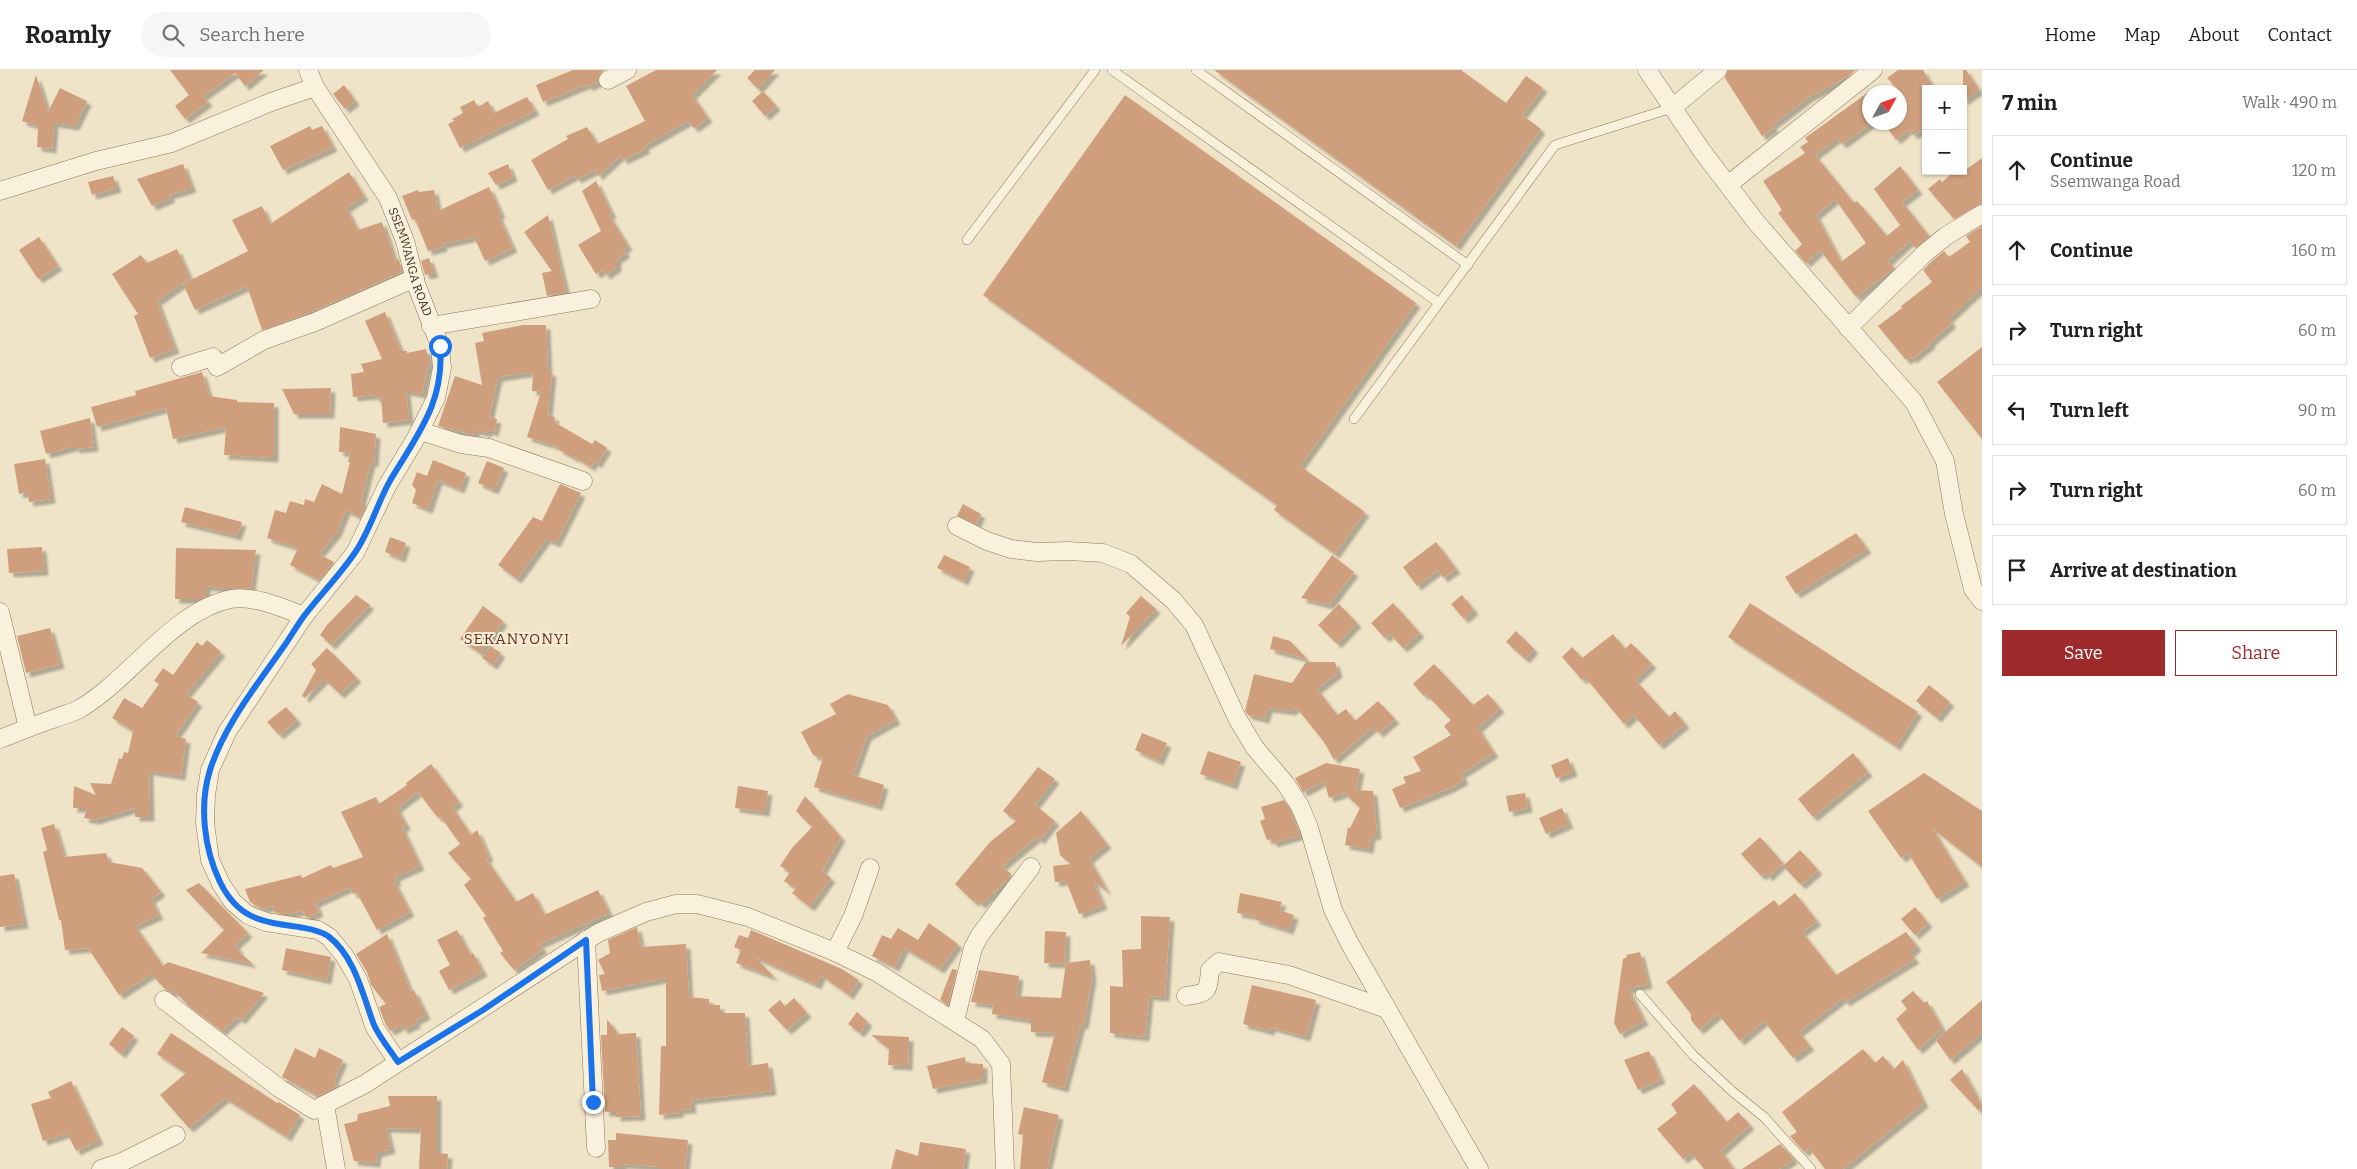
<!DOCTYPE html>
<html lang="en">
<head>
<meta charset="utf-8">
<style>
  :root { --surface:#fff; --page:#f6f6f6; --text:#202124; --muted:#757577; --line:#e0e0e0; --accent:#9e2a2b }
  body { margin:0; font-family:Bitter,serif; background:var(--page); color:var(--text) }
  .controls { position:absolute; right:15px; top:15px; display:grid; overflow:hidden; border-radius:0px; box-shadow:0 1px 4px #0004 }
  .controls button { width:45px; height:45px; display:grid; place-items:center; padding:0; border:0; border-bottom:1px solid var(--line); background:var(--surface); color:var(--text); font:25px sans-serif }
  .compass { position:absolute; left:1862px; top:15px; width:45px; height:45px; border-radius:50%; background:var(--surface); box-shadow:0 1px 4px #0004; rotate:50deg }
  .stop { position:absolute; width:15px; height:15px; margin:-11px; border:4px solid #1a73e8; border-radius:50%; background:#fff }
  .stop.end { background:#1a73e8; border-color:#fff; box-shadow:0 1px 5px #0008 }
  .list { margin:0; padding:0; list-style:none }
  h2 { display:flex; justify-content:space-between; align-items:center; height:65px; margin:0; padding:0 20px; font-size:21px }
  h2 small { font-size:16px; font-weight:400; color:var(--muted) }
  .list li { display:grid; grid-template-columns:32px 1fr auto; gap:15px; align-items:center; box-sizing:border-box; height:70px; margin:0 10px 10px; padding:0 10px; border:1px solid var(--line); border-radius:0px }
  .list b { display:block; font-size:19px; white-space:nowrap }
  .list p { margin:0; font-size:16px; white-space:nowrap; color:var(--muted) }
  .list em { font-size:16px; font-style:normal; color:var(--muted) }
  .actions { display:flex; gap:10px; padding:15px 20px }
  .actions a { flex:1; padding:11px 0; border:1px solid var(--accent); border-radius:0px; text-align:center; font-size:18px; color:var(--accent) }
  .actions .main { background:var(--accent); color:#fff }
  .icon { flex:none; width:28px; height:28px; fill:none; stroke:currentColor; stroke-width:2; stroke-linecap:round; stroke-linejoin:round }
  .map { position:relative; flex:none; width:1982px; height:1099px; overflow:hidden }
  header { display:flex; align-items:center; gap:30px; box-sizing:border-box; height:70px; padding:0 25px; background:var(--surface); border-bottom:1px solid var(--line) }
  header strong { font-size:24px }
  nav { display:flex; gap:28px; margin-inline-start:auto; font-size:18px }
  .search { width:350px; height:45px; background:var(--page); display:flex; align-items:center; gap:12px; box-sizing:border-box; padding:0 18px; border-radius:28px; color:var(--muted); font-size:19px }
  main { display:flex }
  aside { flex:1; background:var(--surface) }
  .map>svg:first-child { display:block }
</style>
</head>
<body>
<header>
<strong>Roamly</strong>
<div class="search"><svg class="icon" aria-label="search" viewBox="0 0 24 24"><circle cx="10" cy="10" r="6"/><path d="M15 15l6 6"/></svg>Search here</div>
<nav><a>Home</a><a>Map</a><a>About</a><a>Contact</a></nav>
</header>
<main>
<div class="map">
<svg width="1982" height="1099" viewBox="0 0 1982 1099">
  <defs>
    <filter id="shadow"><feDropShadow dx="4.5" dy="4.5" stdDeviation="1" flood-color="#0004"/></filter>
  </defs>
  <rect width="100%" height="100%" fill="#f0e4c8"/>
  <g fill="#cf9f7d" fill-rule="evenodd" filter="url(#shadow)">
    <path d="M170 0H264L245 16 235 3 203 26 208 32 185 49 175 36 189 25Z"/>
    <path d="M573 0H604L599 5 598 12 588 17 587 14 543 32 536 15Z"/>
    <path d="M656 0H717L692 25 708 48 694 58 688 51 644 76 646 79 623 90 621 85 598 106 595 100 577 109 575 105 548 120 531 90 568 69 566 66 587 57 597 74 645 51 626 16Z"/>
    <path d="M755 0H775L758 19 747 8Z"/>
    <path d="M1214 0H1461L1506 33 1526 6 1543 18 1522 45 1541 59 1456 176Z"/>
    <path d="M1728 0H1856L1847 7 1809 27 1772 55 1774 58 1762 66 1725 8Z"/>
    <path d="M1898 0H1923L1934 19H1926V57L1913 65 1909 59 1896 70 1883 52H1900V22L1887 8Z"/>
    <path d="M1963 0H1966L1979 20 1963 31Z"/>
    <path d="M36 5 48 42 60 18 87 31 75 56 54 53 52 79 37 77 38 56 22 51Z"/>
    <path d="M344 15 355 31 345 39 333 24Z"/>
    <path d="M763 21 776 36 765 46 752 31Z"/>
    <path d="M1870 21V54L1842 74 1837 68 1815 85 1854 133 1857 131 1887 166 1900 155 1874 119 1900 96 1918 120 1902 132 1929 166 1915 178 1910 171 1888 191 1894 198 1856 227 1820 180 1806 193 1795 181 1802 174 1778 143 1782 140 1763 111 1805 83 1800 77 1808 72 1805 68ZM1835 129 1866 173 1841 192 1816 145Z"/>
    <path d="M1125 25 1416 233 1300 396 1365 442 1335 484 1274 440 1277 435 983 225Z"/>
    <path d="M527 27 535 41 460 78 448 54 454 51 452 49 463 43 460 37 474 30 478 37 488 31 494 43Z"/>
    <path d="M310 56 312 60 322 56 333 77 283 100 270 76Z"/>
    <path d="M1982 88V133L1954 149 1928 119 1940 109 1942 112 1955 101H1964Z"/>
    <path d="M183 94 192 118 169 125 171 128 152 136 137 109Z"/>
    <path d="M508 94 513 107 496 115 488 103Z"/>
    <path d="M349 102 364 126 346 138 358 160 382 152 395 191 399 189 402 202 311 242 262 260 247 216 195 240 183 214 248 181 232 150 262 136 270 154Z"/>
    <path d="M113 106 117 118 92 125 88 112Z"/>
    <path d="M596 111 612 144 609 145 628 176 623 179 626 183 617 189V197L606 205 602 200 596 204 578 175 601 161 582 121Z"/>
    <path d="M489 117 501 144 498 145 513 178 485 191 474 167 442 174 443 177 428 181 415 149 412 150 402 126 418 120 419 122 434 120 438 141Z"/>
    <path d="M548 145 566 222 547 226 542 203 552 201 524 162Z"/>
    <path d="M1982 156V217L1948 249 1952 253 1930 272 1931 274 1912 289 1911 287 1906 290 1878 256 1902 238 1901 236 1932 212 1923 200 1932 191 1944 181 1949 187 1970 172 1966 166Z"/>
    <path d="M39 167 58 196 38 209 19 180Z"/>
    <path d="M177 179 190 208 157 231 175 279 150 288 134 246 138 244 112 204 141 185 147 193Z"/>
    <path d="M429 188 434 203 425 205 421 191Z"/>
    <path d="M385 242 401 281H407V283L426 279 430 296H428L422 324 406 321 409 350 383 353 381 327 375 328V325L353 327 351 304 364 302 361 294 382 289 365 251Z"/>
    <path d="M523 255H546L548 301 552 302 548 345 555 347 554 352 592 374 595 370 607 378 597 394 594 391 591 397 575 387 574 388 558 379 559 377 527 367 541 322 532 321 533 302 498 307 489 347 497 349 494 362 488 360 487 363 475 360V365L438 356 455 306 482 315 475 273 484 271 482 263Z"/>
    <path d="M1982 277V369L1937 312Z"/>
    <path d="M202 302 209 326 237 330V332L274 333V388L224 385 226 357 173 369 166 338 97 357 91 337 136 325 135 321Z"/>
    <path d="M331 318 330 344H294L282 319Z"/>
    <path d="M90 348 94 377 75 379V376L46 384 40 361Z"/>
    <path d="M340 357 376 364 374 393 371 392 361 432 366 435 360 447 346 440 337 462 319 484 334 492 319 510 290 495 298 478 267 468 275 440 286 443 290 431 304 435 305 429 314 432 322 414 342 424 350 392H348L350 383 339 382Z"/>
    <path d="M45 389 51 429 29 432 28 422 19 424 14 394Z"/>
    <path d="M433 390 466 403 460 419 438 410 428 439 412 433 416 420 412 415 417 402 427 406Z"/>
    <path d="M487 391 504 398 494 420 478 413Z"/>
    <path d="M560 414 581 423 556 473 546 469 517 509 498 495 533 447 542 451Z"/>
    <path d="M963 434 981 444 976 454 957 446Z"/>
    <path d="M185 437 242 452 237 466 181 452Z"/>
    <path d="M1856 463 1867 479 1796 524 1785 507Z"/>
    <path d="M390 467 406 473 401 488 385 482Z"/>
    <path d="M1436 472 1456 499 1443 508 1438 500 1417 516 1403 497Z"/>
    <path d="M42 477 44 501 9 503 7 479Z"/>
    <path d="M176 478 256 480 251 518 226 519 206 516V526L200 529H175Z"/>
    <path d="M944 485 970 497 964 511 937 498Z"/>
    <path d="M1332 485 1354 502 1329 535 1301 528Z"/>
    <path d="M356 525 370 535 331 575 320 565 327 555Z"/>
    <path d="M1462 525 1474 540 1464 549 1451 534Z"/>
    <path d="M1141 526 1156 539 1121 576 1130 547 1126 543Z"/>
    <path d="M1393 533 1420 563 1403 578 1390 564 1385 568 1371 553Z"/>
    <path d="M1750 533 1918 642 1896 676 1728 567Z"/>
    <path d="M1339 534 1357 553 1337 574 1318 555Z"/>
    <path d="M483 536 503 551 480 583 460 569Z"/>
    <path d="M50 558 60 594 26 603 17 566Z"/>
    <path d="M1516 561 1534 579 1525 589 1506 572Z"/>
    <path d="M1613 564 1625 579 1631 573 1652 594 1635 610 1669 647 1675 641 1685 654 1659 675 1634 645 1624 654 1585 607 1582 610 1562 587 1572 577 1582 588Z"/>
    <path d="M1273 566 1290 571 1307 589 1270 579Z"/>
    <path d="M207 570 221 582 186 624 198 632 175 666 186 669 181 706 149 701 150 747H135V738L95 750 84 748 87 738H73L74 716 96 725 90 713 111 714 119 688 122 689 124 682 128 683 133 661 112 648 124 628 142 638 159 614 154 611 163 598 173 605 197 572 202 576Z"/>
    <path d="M490 576 501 583 493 595 482 588Z"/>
    <path d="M327 578 357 608 340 624 324 609 305 628 302 626 316 600 311 594Z"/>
    <path d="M1306 592H1335L1338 603 1317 619 1337 645 1346 639 1355 651 1378 631 1395 649 1379 663 1373 657 1334 690 1324 672 1296 637 1291 641 1268 638 1265 649 1248 645 1245 641 1254 604 1292 613Z"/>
    <path d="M1434 594 1473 635 1488 624 1500 638 1478 658 1494 683 1461 704 1464 710 1450 718 1400 738 1392 719 1406 713 1403 707 1421 701 1413 687 1451 665 1444 656 1451 650 1426 624 1424 626 1413 614Z"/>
    <path d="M1929 615 1950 632 1937 648 1916 631Z"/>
    <path d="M848 624 888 635 896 650 867 666 853 705 884 715 878 736 814 717 823 688 813 685 801 662 836 644 830 634Z"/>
    <path d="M286 637 297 650 279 665 267 652Z"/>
    <path d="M1142 663 1167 673 1159 691 1135 680Z"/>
    <path d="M1208 681 1241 692 1233 715 1200 704Z"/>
    <path d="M1853 683 1868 702 1813 747 1798 729Z"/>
    <path d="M1568 688 1573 702 1556 708 1551 695Z"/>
    <path d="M1326 693 1360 699 1356 720 1373 721 1377 765 1371 766 1369 779 1345 775 1348 757 1350 758 1360 738 1344 723 1329 728 1324 711 1303 722 1295 708Z"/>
    <path d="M431 694 459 732 452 737 471 765 477 760 489 787 486 789 516 832 533 823 544 845 598 820 609 843 539 874 543 879 514 900 500 883 503 881 483 848 486 846 464 815 471 809 448 783 460 774 440 746 438 748 418 722 397 738 406 755 402 758 420 796 395 807 397 811 394 812 410 842 377 860 357 823 353 824 350 817 315 833 319 842 307 848 302 841 287 844 275 843 273 836 263 839 250 832 245 819 301 805 302 808 331 795 333 798 363 787 341 742 376 727 379 734 407 715 406 713Z"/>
    <path d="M1038 697 1055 709 1035 735 1055 751 1040 770 1037 767 1002 796 1011 804 1002 815 981 834 976 830 974 832 955 814 990 772 1016 751 1003 741Z"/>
    <path d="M1924 703 1982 741V797L1932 758 1965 812 1937 829 1908 783 1901 788 1868 741Z"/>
    <path d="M738 716 768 721 765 742 735 738Z"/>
    <path d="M1525 723 1528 738 1509 742 1506 726Z"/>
    <path d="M805 726 841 767 822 801 831 808 810 837 792 823 796 819 784 811 790 802 780 796 792 778 812 757 796 741Z"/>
    <path d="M1284 730 1291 741 1300 765 1273 773 1271 769 1267 770 1260 751 1265 749 1261 737Z"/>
    <path d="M1562 738 1569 754 1546 764 1539 748Z"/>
    <path d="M1081 741 1107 774 1089 789 1107 821 1093 811 1103 835 1079 844 1066 811 1055 812 1053 796 1071 794 1060 785 1056 763Z"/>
    <path d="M54 754 64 787 106 783 109 792 142 798 161 822 151 829 159 845 135 856 163 896 168 892 264 923 241 950 237 947 222 961 190 937 174 921 172 923 166 920 151 904 119 925 88 878 65 880 61 850H59L43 782 47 780 41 758Z"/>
    <path d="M1760 767 1783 793 1768 807 1765 803 1761 806 1741 784Z"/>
    <path d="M1800 780 1818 800 1801 815 1783 796Z"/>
    <path d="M14 804 24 854 0 857V806Z"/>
    <path d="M199 813 248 863 235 875 239 879 238 881 253 894 201 883 224 860 186 820Z"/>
    <path d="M1240 823 1282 832 1279 840 1294 845 1289 860 1254 849 1255 846 1237 843Z"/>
    <path d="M1795 823 1817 851 1802 862 1836 905 1906 862 1917 876 1910 883 1915 889 1845 932 1843 928 1799 962 1810 976 1793 988 1764 951 1740 971 1718 944 1699 960 1691 950V944L1666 912 1774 830 1779 836Z"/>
    <path d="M1915 837 1928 853 1915 865 1901 849Z"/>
    <path d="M1141 846 1170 847 1165 927 1149 926 1145 967 1110 963V916L1123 917 1122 880 1141 879Z"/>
    <path d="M929 853 958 874 940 899 904 878 895 897 872 886 882 865 891 869 898 858 918 870Z"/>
    <path d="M637 857 641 877 686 874 689 927 709 929V935H720V943H745L748 996 768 993 772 1021 691 1030 692 1039 679 1040V1043L659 1045 661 976H666V908L602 921 599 905 605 904 598 890 610 883 608 870Z"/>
    <path d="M457 860 470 884 473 883 483 902 449 920 439 901 450 895 437 870Z"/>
    <path d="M751 860 842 899 859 910 849 925 821 905 817 915 755 887 774 907 736 893 741 880 734 877 739 865 748 868Z"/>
    <path d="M1045 861 1066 862 1065 894 1044 893Z"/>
    <path d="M387 864 411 922 414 920 426 945 415 951 416 954 403 960 402 955 390 961 385 953 379 937 386 934 371 915 367 902 356 884Z"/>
    <path d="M286 878 331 887 327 910 282 900Z"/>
    <path d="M1640 882 1648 914 1628 919 1644 951 1620 964 1614 953 1623 889 1627 887 1626 885Z"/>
    <path d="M1090 890 1092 907 1084 955 1081 954 1064 1018 1042 1012 1055 963 1031 962V950L992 944 993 935 971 932 979 900 1019 906 1016 926 1061 928 1066 893Z"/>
    <path d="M952 899 957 900 948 935 940 930Z"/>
    <path d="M1252 915 1316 930 1306 967 1271 957 1270 961 1243 954Z"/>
    <path d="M1913 921 1924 933 1927 931 1942 958 1918 980 1896 949 1907 939 1901 931Z"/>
    <path d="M794 928 807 943 787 960 768 940 780 930 785 936Z"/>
    <path d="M1982 930V963L1950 990 1936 970Z"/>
    <path d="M857 942 868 952 860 963 848 954Z"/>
    <path d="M607 949 618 964 636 963 641 1046 616 1047 617 1042H605L601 965H607Z"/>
    <path d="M122 957 134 966 121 984 109 974Z"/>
    <path d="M171 963 277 1033 279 1032 300 1045 287 1067 225 1028 189 1058 160 1025 186 1003 157 984Z"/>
    <path d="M871 965 909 967 908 996 888 995 889 979Z"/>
    <path d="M295 978 315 988 319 978 343 990 334 1010 337 1014 336 1017 318 1026 282 1007Z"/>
    <path d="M1863 979 1875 993 1883 986 1894 999 1903 990 1924 1033 1843 1099H1825L1809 1078 1804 1082 1790 1066 1797 1062 1782 1042Z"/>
    <path d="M1649 981 1661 1009 1638 1020 1624 990Z"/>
    <path d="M965 987 966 993 983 994V1009L933 1019 927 996Z"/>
    <path d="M1962 999 1982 1036 1979 1041 1950 1010Z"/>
    <path d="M71 1011 99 1070 76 1081 67 1063 43 1071 31 1034 51 1028 48 1022Z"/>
    <path d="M1694 1014 1727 1052 1738 1042 1750 1055 1721 1081 1734 1099H1704L1691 1083 1683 1089 1657 1059 1677 1043 1671 1034Z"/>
    <path d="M388 1026H437V1083L448 1084 447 1099H419L421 1059 386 1058 391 1079 377 1083 376 1093 354 1091 344 1054 357 1051 358 1044 390 1036Z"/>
    <path d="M1024 1037 1059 1045 1047 1099H1020L1023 1065 1018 1064Z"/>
    <path d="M616 1063 688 1070 685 1099H661V1097L622 1094V1097H609L608 1070H616Z"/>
    <path d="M920 1072 966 1079 963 1099H891L896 1079 918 1086Z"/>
    <path d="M1780 1074 1794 1089 1779 1099H1742Z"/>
  </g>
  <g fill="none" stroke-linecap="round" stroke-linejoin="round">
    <defs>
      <g id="lane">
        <path d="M1112 0 1439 233"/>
        <path d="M1196 0 1468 195"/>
        <path d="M967 170 1095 0"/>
        <path d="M1354 349 1555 75 1672 38"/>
        <path d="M1640 924 1693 985 1733 1022 1764 1047 1811 1099"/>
      </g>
      <g id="street">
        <path id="s1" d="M308 0 315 17 388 128 405 171 416 214 440 276 442 298 436 328 416 368 387 416 355 483 304 546 227 662 210 700 206 725 205 753 210 790 221 814 233 832 248 845 266 852 318 860 329 867 344 885 358 909 375 958 398 992"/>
        <path d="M1647 0 1702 81 1756 152 1914 332 1945 391 1954 444 1973 519 1982 531"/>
        <path d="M608 10 627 0"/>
        <path d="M1672 38 1718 0"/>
        <path d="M1729 114 1873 0"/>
        <path d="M0 121 96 91 172 73 271 32 315 17"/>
        <path d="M431 256 591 229"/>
        <path d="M1848 258 1925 183 1946 166 1982 144"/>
        <path d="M181 297 213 287 217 297 264 270 315 252 415 208"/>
        <path d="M420 361 461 374 489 378 583 411"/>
        <path d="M957 456 987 471 1011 479 1037 482 1068 481 1103 483 1131 494 1173 530 1194 555 1237 648 1255 678 1285 713 1300 736 1309 758 1333 840 1350 874 1479 1099"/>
        <path d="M0 542 28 658"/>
        <path d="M0 669C18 662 35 655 53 649 62 645 73 643 81 638 130 609 174 540 231 529 254 525 283 538 304 546"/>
        <path d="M586 870 596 1078"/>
        <path d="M835 882 853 846 870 798"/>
        <path d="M1186 926C1208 923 1208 922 1210 900L1219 892 1289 905 1387 939"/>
        <path d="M164 930 279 1018 314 1040 365 1014 598 863 646 842 676 834H697L748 847 835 882 878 903 982 969 1001 994 1005 1099"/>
        <path d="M955 951 973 878 980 865 1031 797"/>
        <path d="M325 1035 336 1099"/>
        <path d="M101 1099 122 1092 176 1065"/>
      </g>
    </defs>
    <use href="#lane" stroke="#8d765c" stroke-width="10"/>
    <use href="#street" stroke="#8d765c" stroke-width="19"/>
    <use href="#lane" stroke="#faf1dc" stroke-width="9"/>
    <use href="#street" stroke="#faf1dc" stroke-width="18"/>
  </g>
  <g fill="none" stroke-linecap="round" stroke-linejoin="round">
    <path stroke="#1a73e8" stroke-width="6" d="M440 276C445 331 418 364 391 409 377 433 370 462 354 484 339 506 320 525 304 546 296 557 290 568 282 579 256 616 224 656 210 700 199 735 204 779 220 812 238 849 262 852 299 857 309 859 319 860 328 866 355 886 363 926 374 955 380 968 390 980 398 992L483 940 586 870 593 1032"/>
  </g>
  <g text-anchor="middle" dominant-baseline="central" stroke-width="4" stroke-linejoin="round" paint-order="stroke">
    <g font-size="12" fill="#3d2e20" stroke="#f7eed8">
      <text stroke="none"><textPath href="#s1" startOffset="219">SSEMWANGA ROAD</textPath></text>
    </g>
    <g font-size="15" letter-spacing="1" fill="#6b2e1e" stroke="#f7eed8">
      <text x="517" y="569">SEKANYONYI</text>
    </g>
  </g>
</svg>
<div class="controls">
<button>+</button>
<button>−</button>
</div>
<svg class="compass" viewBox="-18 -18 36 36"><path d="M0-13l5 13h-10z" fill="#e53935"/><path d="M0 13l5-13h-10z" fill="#757577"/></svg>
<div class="stop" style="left:440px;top:276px"></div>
<div class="stop end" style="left:593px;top:1032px"></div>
</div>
<aside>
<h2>7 min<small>Walk · 490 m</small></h2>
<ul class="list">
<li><svg class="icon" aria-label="ahead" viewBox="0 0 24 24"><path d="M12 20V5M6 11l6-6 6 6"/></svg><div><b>Continue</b><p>Ssemwanga Road</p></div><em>120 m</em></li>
<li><svg class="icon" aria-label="ahead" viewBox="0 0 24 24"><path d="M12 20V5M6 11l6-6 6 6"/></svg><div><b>Continue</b></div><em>160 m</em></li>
<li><svg class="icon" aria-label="right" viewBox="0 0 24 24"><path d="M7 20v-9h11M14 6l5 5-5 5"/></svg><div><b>Turn right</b></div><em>60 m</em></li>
<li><svg class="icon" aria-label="left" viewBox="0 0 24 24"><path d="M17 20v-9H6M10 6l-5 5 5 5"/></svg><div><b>Turn left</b></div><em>90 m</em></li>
<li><svg class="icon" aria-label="right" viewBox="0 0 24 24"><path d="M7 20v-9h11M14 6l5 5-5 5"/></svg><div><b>Turn right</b></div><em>60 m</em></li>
<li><svg class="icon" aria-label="arrive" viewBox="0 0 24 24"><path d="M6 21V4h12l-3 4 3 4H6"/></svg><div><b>Arrive at destination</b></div></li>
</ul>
<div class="actions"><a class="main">Save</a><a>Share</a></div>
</aside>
</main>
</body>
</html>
